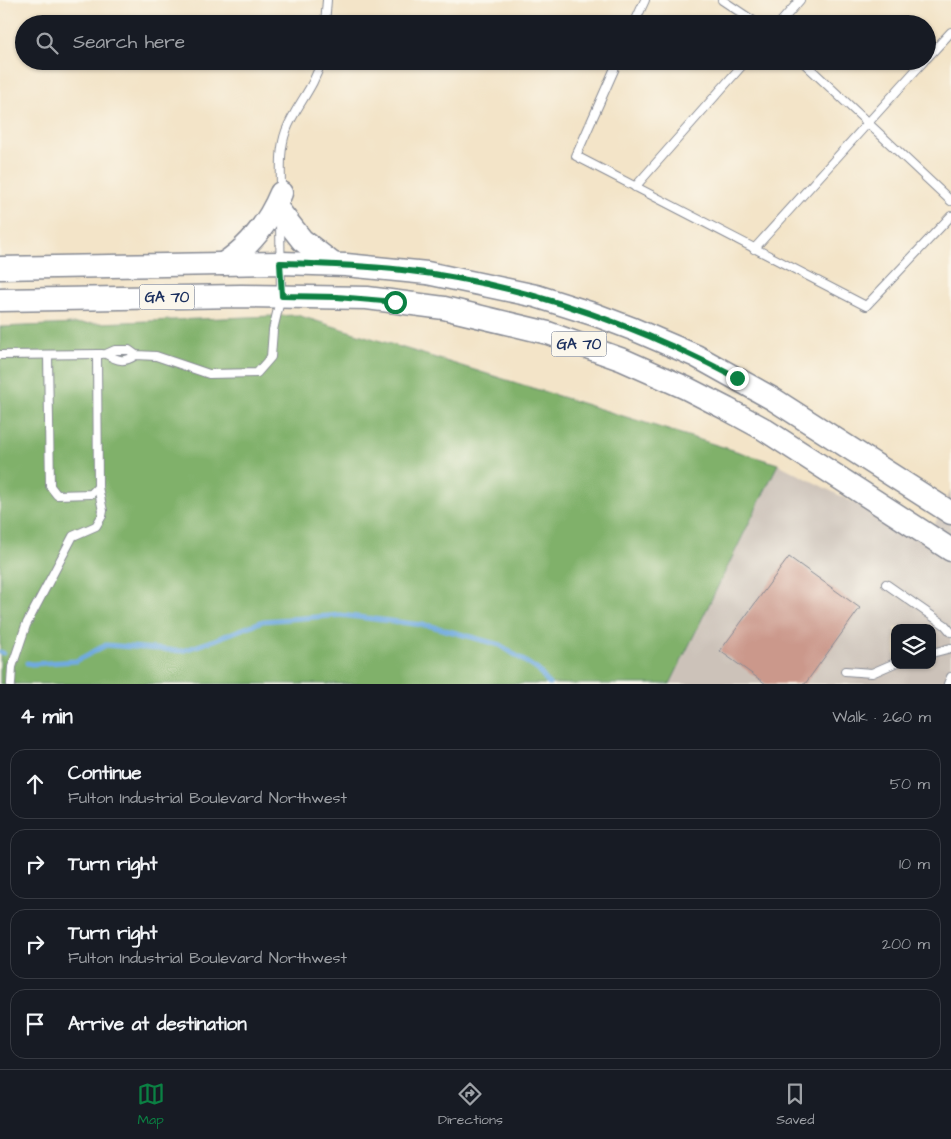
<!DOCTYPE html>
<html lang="en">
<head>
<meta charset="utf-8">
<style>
  :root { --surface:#171b24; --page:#242831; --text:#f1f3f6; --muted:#9ea1a6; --line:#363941; --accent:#0b8043 }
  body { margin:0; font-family:"Architects Daughter",sans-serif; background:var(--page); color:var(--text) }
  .controls { position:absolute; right:15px; bottom:15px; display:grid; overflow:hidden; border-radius:10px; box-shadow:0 1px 4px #0004 }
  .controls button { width:45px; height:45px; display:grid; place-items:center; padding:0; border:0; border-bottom:1px solid var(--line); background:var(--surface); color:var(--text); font:25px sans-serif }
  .stop { position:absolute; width:15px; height:15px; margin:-11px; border:4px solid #0b8043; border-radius:50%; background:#fff }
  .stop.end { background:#0b8043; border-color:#fff; box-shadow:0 1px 5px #0008 }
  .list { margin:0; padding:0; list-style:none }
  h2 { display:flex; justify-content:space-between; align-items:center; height:65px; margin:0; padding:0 20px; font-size:21px }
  h2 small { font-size:16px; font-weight:400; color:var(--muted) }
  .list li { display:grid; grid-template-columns:32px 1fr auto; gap:15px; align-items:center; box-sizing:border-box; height:70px; margin:0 10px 10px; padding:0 10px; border:1px solid var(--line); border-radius:15px }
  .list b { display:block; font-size:19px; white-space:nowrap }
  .list p { margin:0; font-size:16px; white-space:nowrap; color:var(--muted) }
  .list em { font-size:16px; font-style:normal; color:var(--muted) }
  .icon { flex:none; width:28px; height:28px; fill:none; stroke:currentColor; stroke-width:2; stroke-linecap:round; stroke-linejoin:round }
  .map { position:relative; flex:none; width:951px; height:684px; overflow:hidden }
  .search { position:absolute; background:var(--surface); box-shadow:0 1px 4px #0004; left:15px; right:15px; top:15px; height:55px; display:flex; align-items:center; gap:12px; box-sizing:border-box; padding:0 18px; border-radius:28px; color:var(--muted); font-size:19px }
  .sheet { height:385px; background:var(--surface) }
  nav { display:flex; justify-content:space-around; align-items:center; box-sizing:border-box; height:70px; border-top:1px solid var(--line); background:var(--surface); font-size:14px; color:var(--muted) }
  nav a { display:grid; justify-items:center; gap:2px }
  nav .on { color:var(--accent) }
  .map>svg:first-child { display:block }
</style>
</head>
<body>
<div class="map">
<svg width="951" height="684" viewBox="0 0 951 684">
  <rect width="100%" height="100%" fill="#fbf7ec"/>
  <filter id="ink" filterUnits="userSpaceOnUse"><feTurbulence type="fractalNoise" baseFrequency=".02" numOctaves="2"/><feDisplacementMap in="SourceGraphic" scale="10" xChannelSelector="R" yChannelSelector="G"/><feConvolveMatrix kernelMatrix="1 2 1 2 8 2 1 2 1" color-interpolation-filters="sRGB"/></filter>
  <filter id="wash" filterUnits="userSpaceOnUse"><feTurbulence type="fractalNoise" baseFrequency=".0096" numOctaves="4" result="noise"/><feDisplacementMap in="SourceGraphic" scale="20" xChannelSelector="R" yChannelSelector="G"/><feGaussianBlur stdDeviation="1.12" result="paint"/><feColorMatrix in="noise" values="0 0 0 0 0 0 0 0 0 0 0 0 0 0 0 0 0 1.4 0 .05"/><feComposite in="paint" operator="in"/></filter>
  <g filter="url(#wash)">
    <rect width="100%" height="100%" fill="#f3e4c8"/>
    <path fill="#ccc2b9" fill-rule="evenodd" d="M778 464 927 540 951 490V684H670ZM895 628H932V665H895Z"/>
    <path fill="#80b16b" stroke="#4e7064" d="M297 315 778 464 670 684H0V327Z"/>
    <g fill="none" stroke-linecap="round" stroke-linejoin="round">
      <g stroke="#6faadf" stroke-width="5">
        <path d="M0 652 3 653"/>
        <path d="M27 663 32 664 76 661 106 645 182 651 209 642 263 621 341 615 431 626 500 645 538 670 549 684"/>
      </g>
    </g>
    <g id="blocks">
      <path fill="#cb988b" d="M789 557 860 608 805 684H766L720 651Z"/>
    </g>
  </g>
  <g filter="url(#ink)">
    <use href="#blocks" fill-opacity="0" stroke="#878a93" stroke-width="1"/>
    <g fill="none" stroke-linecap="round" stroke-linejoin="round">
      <defs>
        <g id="lane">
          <path d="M722 0 758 24"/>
          <path d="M325 24 327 0"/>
          <path d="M634 24 645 0"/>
          <path d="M779 24 800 0"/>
          <path d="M927 58 951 32"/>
          <path d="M618 61 576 156 866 306 951 216"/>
          <path d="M802 61 951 201"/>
          <path d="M635 187 746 61"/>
          <path d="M281 190C281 171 279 150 286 131 295 106 314 89 321 61"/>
          <path d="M754 249 924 61"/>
          <path d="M0 355 102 354"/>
          <path d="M48 355 50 486 57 495 91 494 98 487 97 354"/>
          <path d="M136 355C124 363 118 361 106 354L115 350H129L136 355 156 356 209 374 257 373 271 357 273 330 281 296 280 221"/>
          <path d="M886 584 945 625 951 632"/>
          <path d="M932 653 951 648"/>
          <path d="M845 671 872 673 895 663"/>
          <path d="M11 684 12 667 26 625 73 536 96 526 102 516 103 511 98 487"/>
          <path d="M948 684 951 677"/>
        </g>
        <g id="primary">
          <path d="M280 212 302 240 333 264"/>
          <path d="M223 264C249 247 269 222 281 193"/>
          <path d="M0 268 281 263 346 265 427 273 536 296 596 315 633 329 696 356 773 399 951 513"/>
          <path d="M0 300 241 296 367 298 444 308 548 333 623 360 686 388 727 409 762 428 951 550"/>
        </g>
      </defs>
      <use href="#lane" stroke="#878a93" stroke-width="10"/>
      <use href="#primary" stroke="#878a93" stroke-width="25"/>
      <use href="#lane" stroke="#fff" stroke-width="8"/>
      <use href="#primary" stroke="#fff" stroke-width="22"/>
    </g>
  </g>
  <g fill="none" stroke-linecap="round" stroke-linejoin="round" filter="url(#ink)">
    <path stroke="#0b8043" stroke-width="6" d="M395 302 337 297 282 296 280 263C321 264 362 265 402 270 519 283 633 323 737 378"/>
  </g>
  <g text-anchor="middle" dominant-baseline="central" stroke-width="4" stroke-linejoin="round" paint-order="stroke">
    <g fill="#fbf7ec" stroke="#5e6b89" stroke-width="1">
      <rect x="139.5" y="284.5" width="55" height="25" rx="4"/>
      <rect x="551.5" y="331.5" width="55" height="25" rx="4"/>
    </g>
    <g font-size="15" font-weight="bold" fill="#1b2f5e">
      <text x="167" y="297">GA 70</text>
      <text x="579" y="344">GA 70</text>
    </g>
  </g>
</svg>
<div class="controls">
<button><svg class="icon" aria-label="layers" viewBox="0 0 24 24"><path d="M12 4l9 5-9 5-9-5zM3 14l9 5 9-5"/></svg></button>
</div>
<div class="stop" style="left:395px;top:302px"></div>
<div class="stop end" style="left:737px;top:378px"></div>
<div class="search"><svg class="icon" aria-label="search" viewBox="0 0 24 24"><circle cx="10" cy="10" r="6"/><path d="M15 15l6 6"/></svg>Search here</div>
</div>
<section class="sheet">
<h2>4 min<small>Walk · 260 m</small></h2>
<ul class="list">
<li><svg class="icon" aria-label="ahead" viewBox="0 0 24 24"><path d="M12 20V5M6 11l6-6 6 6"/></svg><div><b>Continue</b><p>Fulton Industrial Boulevard Northwest</p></div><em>50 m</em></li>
<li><svg class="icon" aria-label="right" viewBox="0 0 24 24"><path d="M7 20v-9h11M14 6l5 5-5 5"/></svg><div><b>Turn right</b></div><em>10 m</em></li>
<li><svg class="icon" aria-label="right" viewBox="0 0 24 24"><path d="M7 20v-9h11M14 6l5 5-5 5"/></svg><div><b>Turn right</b><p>Fulton Industrial Boulevard Northwest</p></div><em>200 m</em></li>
<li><svg class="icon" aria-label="arrive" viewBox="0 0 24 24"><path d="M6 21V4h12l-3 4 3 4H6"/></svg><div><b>Arrive at destination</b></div></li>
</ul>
</section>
<nav>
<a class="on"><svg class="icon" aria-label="map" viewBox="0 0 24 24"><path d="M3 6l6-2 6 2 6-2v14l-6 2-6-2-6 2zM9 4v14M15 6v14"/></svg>Map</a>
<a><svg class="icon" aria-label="directions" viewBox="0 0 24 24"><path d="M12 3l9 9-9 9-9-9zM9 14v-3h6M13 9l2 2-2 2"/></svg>Directions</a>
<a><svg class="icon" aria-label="saved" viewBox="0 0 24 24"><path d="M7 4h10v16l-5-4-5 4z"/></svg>Saved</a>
</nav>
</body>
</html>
